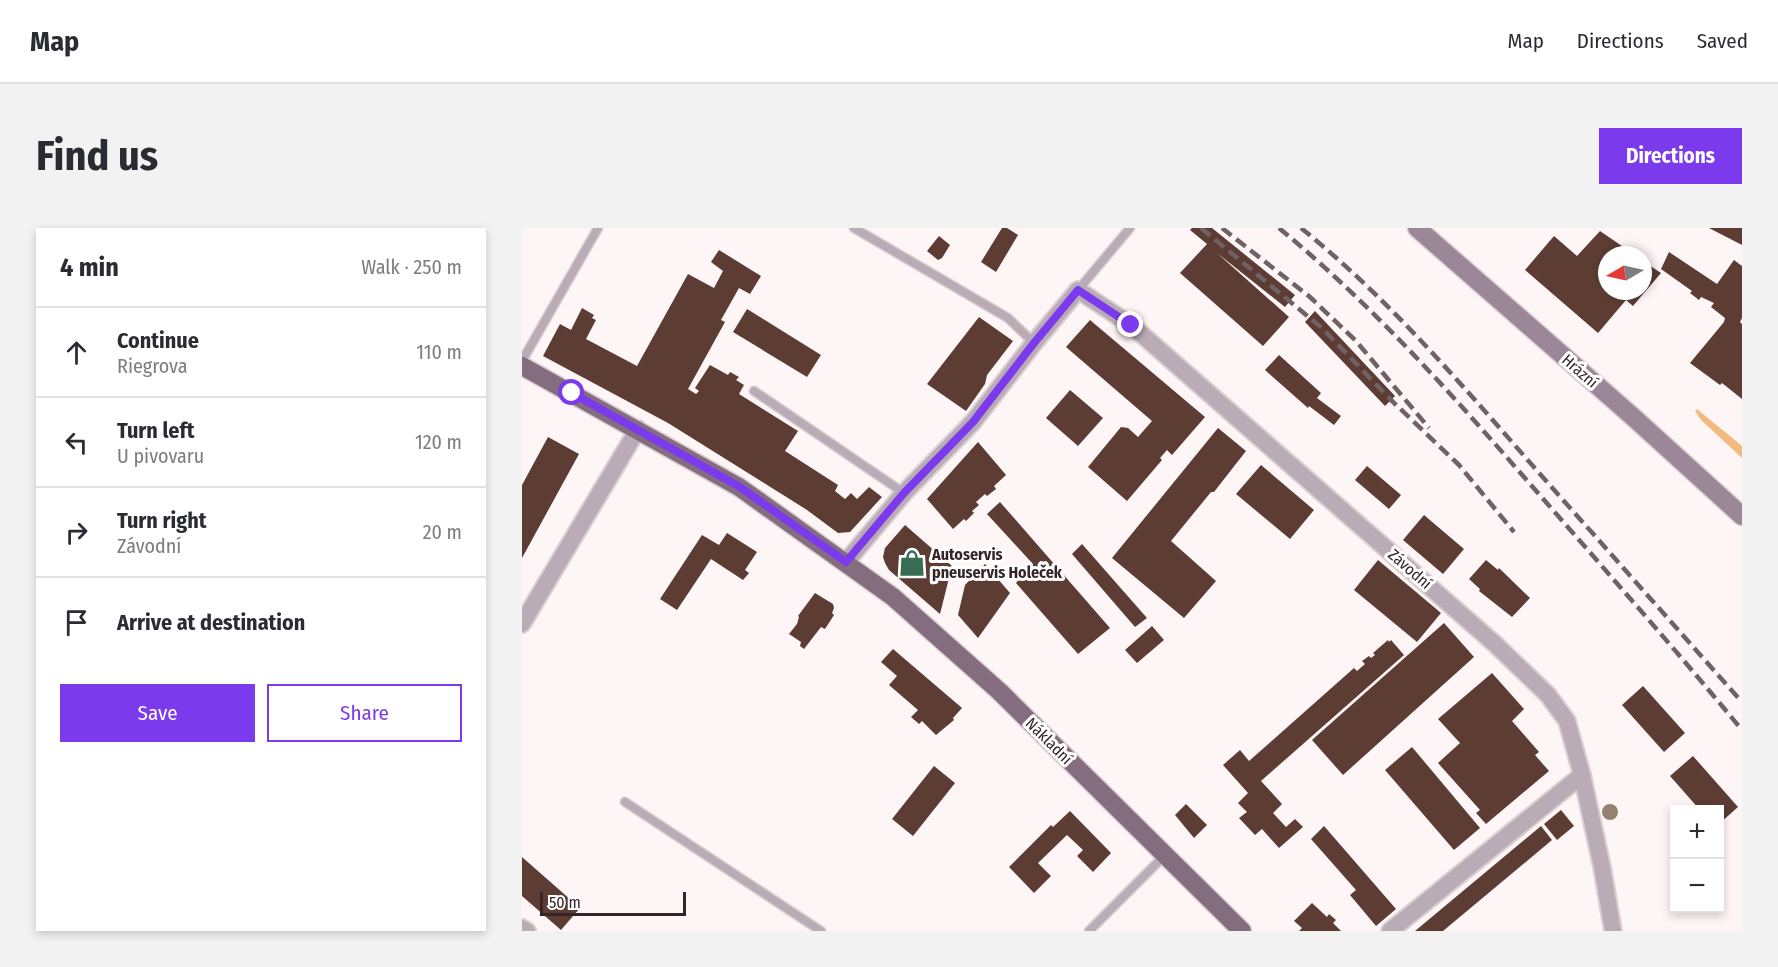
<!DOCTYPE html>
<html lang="en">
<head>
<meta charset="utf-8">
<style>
  :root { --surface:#fff; --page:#f2f2f3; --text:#2b2b33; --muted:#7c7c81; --line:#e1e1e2; --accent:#7c3aed }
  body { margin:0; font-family:"Fira Sans Condensed",sans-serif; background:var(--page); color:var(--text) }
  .controls { position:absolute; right:18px; bottom:18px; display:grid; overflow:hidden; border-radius:0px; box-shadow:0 3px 9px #0003 }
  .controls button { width:54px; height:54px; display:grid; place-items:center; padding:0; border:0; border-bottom:2px solid var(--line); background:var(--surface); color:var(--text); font:30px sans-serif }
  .compass { position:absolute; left:1076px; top:18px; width:54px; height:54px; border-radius:50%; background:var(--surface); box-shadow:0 3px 9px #0003; rotate:261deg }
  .scale { position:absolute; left:18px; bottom:15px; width:146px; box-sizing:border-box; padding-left:6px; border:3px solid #352528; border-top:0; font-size:16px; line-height:21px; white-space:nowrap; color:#352528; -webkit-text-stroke:4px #fff; paint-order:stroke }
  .stop { position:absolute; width:18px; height:18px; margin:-14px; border:4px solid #7c3aed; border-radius:50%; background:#fff }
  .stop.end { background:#7c3aed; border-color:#fff; box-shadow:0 2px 6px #0008 }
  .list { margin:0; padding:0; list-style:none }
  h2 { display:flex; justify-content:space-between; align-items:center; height:78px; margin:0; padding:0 24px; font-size:26px }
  h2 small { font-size:20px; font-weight:400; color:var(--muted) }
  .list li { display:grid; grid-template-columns:39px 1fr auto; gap:18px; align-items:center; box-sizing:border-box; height:90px; padding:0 24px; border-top:2px solid var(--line) }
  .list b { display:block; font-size:22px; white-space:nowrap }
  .list p { margin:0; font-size:20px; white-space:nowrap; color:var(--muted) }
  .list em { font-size:20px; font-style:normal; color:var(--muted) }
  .actions { display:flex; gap:12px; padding:18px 24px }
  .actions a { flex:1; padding:14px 0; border:2px solid var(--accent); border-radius:0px; text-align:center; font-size:21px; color:var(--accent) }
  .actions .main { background:var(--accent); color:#fff }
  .icon { flex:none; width:33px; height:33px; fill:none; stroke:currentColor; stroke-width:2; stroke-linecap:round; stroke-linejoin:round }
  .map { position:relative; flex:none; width:1220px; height:703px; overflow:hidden; border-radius:0px }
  header { display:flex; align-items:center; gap:36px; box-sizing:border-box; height:84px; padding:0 30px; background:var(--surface); border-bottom:2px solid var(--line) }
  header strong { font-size:28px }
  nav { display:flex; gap:33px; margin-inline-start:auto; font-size:21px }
  .intro { display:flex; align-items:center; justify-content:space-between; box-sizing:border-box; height:144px; padding:0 36px }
  h1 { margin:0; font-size:42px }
  .button { padding:15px 27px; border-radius:0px; background:var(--accent); color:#fff; font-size:21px; font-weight:700 }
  main { display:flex; gap:36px; padding:0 36px }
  aside { flex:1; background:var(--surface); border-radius:0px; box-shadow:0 3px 9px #0003 }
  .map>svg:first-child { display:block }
</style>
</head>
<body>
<header>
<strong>Map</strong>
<nav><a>Map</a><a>Directions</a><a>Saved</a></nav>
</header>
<div class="intro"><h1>Find us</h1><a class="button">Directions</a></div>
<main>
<aside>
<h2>4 min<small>Walk · 250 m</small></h2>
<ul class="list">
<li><svg class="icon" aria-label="ahead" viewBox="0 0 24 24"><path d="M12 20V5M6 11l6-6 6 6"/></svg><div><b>Continue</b><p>Riegrova</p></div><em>110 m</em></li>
<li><svg class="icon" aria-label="left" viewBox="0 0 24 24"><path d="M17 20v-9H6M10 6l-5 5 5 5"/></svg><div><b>Turn left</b><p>U pivovaru</p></div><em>120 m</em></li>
<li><svg class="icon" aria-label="right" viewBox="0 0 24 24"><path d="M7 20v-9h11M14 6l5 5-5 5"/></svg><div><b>Turn right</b><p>Závodní</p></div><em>20 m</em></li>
<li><svg class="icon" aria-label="arrive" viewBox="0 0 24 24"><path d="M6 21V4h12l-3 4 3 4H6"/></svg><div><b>Arrive at destination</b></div></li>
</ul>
<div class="actions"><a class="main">Save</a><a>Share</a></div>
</aside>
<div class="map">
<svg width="1220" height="703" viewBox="0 0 1220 703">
  <rect width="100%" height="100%" fill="#fef5f7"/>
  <path fill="#f2ba7f" d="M1175 181 1220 218V230L1179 192 1173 183Z"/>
  <g fill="#5c3c33">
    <path d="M480 0H485L496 7 474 44 459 34Z"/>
    <path d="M670 0H690L773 67 763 79 695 25 767 89 741 118 658 45 685 16 668 2Z"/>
    <path d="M1187 0H1220V17Z"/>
    <path d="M1078 3 1113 27H1085V63H1121V33L1139 45 1111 78 1104 72 1076 105 1003 42 1032 8 1055 28Z"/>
    <path d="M417 8 428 17 420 30 416 32 405 23Z"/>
    <path d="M197 22 239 48 228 66 217 60 199 92 203 94 166 161 174 166 177 163 173 160 188 137 206 147 208 144 217 149 214 152 222 157 217 166 276 203 263 223 316 257 313 263 323 271 329 265 335 271 347 259 360 269 328 304 316 305 285 282 146 195 21 128 38 96 49 102 60 80 72 87 70 90 74 92 64 111 115 138 166 46 192 60 201 43 189 34Z"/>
    <path d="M1147 24 1195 56 1212 32 1220 38V90L1218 94 1220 96V171L1200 155 1198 157 1168 135 1202 94 1203 90 1189 79 1192 75 1179 69 1177 72 1168 65 1170 63 1139 41Z"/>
    <path d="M225 81 299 127 285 149 211 104Z"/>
    <path d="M793 83 873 168 863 178 783 94Z"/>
    <path d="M457 89 491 113 465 147 463 156 444 183 405 156Z"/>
    <path d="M568 92 683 189 650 227 645 222 638 230 640 232 605 273 566 239 599 199 606 200 616 209 630 193 544 119Z"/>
    <path d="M757 127 799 165 795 170 819 188 812 197 787 178 786 180 743 142Z"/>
    <path d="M548 162 581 190 556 218 524 190Z"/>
    <path d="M696 200 724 223 692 264H689L649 313 694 353 662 390 590 330Z"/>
    <path d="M26 209 57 226 0 330V257Z"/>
    <path d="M456 214 484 247 472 258 474 261 465 268 463 266 454 274 457 277 450 283 452 285 444 293 442 291 431 301 405 271Z"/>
    <path d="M739 237 792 282 768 311 714 266Z"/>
    <path d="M845 238 879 267 867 281 833 252Z"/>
    <path d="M478 274 588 400 556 426 494 355 510 335 465 286Z"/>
    <path d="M902 287 942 321 921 346 881 312Z"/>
    <path d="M383 297 430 338 418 386 367 342 363 335 361 329 363 320Z"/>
    <path d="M205 305 235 324 223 342 227 345 221 352 189 331 155 382 138 371 180 307 197 317Z"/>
    <path d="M560 316 625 390 613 399 550 326Z"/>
    <path d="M856 332 919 385 895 414 832 362Z"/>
    <path d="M964 332 976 342 977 340 1008 370 990 389 957 363 958 361 947 351Z"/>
    <path d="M463 336 488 365 456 410 436 387 443 357Z"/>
    <path d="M293 365 311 376 312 380 310 385 312 387 303 401 299 399 282 421 278 418 279 414 267 406 275 396 277 389 276 388Z"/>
    <path d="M922 395 952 429 821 547 790 512Z"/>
    <path d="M630 398 642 412 615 435 603 422Z"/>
    <path d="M866 412 867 414 869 412 882 427 739 553 760 576 751 585 764 599 773 591 781 599 757 620 740 601 733 607 717 590 725 584 716 575 726 565 701 537 718 522 727 533 832 440 835 443 843 436 840 433 847 428 849 430 853 427 851 425Z"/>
    <path d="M371 421 440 480 431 490 432 492 414 507 400 493 397 496 389 489 396 482 367 457 375 448 359 434Z"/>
    <path d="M970 445 1002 481 990 493 1017 524 1013 527 1027 543 964 596 954 585 958 582 916 535 938 515 916 491Z"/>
    <path d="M1121 458 1163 505 1142 524 1100 477Z"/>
    <path d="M890 519 958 600 932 622 863 542Z"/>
    <path d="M1171 528 1216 579 1198 595V582H1178L1148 548Z"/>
    <path d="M412 538 433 555 391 608 370 591Z"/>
    <path d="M664 576 685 597 672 610 653 587Z"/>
    <path d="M1039 582 1052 598 1035 612 1022 596Z"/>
    <path d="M548 583 589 625 571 644 555 628 561 622 545 607 516 635 529 648 512 665 487 639 529 597 531 599Z"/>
    <path d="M802 598 874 681 854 698 828 667 834 662 789 611Z"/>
    <path d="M1019 598 1030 612 921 703H893Z"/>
    <path d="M0 629 58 680 39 702 0 668Z"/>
    <path d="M790 675 805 689 807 686 814 692 811 695 819 703H777L780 700 772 693Z"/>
  </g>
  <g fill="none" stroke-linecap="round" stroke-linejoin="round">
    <defs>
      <g id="service">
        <path d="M332 0 486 90 512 115"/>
        <path d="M556 62 608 0"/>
        <path d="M0 133 76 0"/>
        <path d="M232 163 382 265"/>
        <path d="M103 574 299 703"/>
        <path d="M567 703 643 627"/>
      </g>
      <g id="minor">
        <path d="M324 334 382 265 451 194 512 115 556 62 609 97 973 416 1026 467 1045 493 1060 547 1080 639 1091 703"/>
        <path d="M0 396 116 201"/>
        <path d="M0 700 5 703"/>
        <path d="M868 703 1060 547"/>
      </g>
      <path id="secondary" d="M895 0 1110 188 1220 288"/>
      <path id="primary" d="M0 138 217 259 371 369 477 463 720 703"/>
    </defs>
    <use href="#service" stroke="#dad0d2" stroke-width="11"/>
    <use href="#minor" stroke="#dad0d2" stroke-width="20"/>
    <use href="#secondary" stroke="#dad0d2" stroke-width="21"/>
    <use href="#primary" stroke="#dad0d2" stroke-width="21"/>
    <use href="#service" stroke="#baacb7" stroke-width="8"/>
    <use href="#minor" stroke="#baacb7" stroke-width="16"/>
    <use href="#secondary" stroke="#9b8797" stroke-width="18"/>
    <use href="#primary" stroke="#856d80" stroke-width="18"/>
    <g stroke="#6f6164" stroke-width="4.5" stroke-dasharray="12 6" stroke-linecap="butt">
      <path d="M679 0 800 100 869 172 937 237 992 304"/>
      <path d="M700 0 788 69 834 113 907 200"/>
      <path d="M757 0C853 79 935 172 1016 265 1085 344 1154 422 1220 502"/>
      <path d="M779 0C866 70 938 155 1011 238 1081 317 1150 395 1220 474"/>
    </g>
  </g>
  <circle fill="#94816f" cx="1088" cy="584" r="8"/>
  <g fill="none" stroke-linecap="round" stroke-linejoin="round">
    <path stroke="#7c3aed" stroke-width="8" d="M50 165 218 259 324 334 382 265 451 194 512 115 556 62 609 97"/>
  </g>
  <defs>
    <symbol id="shop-bare" viewBox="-9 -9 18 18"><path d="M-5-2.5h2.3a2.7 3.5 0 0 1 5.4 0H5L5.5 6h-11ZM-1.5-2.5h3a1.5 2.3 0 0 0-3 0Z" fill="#366d54" stroke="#fff" stroke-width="2.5" paint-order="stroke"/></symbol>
  </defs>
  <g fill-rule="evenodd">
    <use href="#shop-bare" x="371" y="316" width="38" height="38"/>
  </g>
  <g text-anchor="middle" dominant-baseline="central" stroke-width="6" stroke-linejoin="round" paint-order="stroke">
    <g font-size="16" fill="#352528" stroke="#fff">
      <text transform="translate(1058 143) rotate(41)">Hrázní</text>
      <text transform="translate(888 341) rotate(41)">Závodní</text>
      <text transform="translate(527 513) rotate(45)">Nákladní</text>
    </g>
    <g font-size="16" font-weight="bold" fill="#352528" stroke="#fff" text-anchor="start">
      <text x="410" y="326">Autoservis<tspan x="410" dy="18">pneuservis Holeček</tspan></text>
    </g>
  </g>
</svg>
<div class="controls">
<button>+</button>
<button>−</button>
</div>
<svg class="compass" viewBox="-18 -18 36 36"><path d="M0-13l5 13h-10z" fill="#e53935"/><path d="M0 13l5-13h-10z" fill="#7c7c81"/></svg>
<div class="scale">50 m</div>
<div class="stop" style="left:50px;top:165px"></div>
<div class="stop end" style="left:609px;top:97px"></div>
</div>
</main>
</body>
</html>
